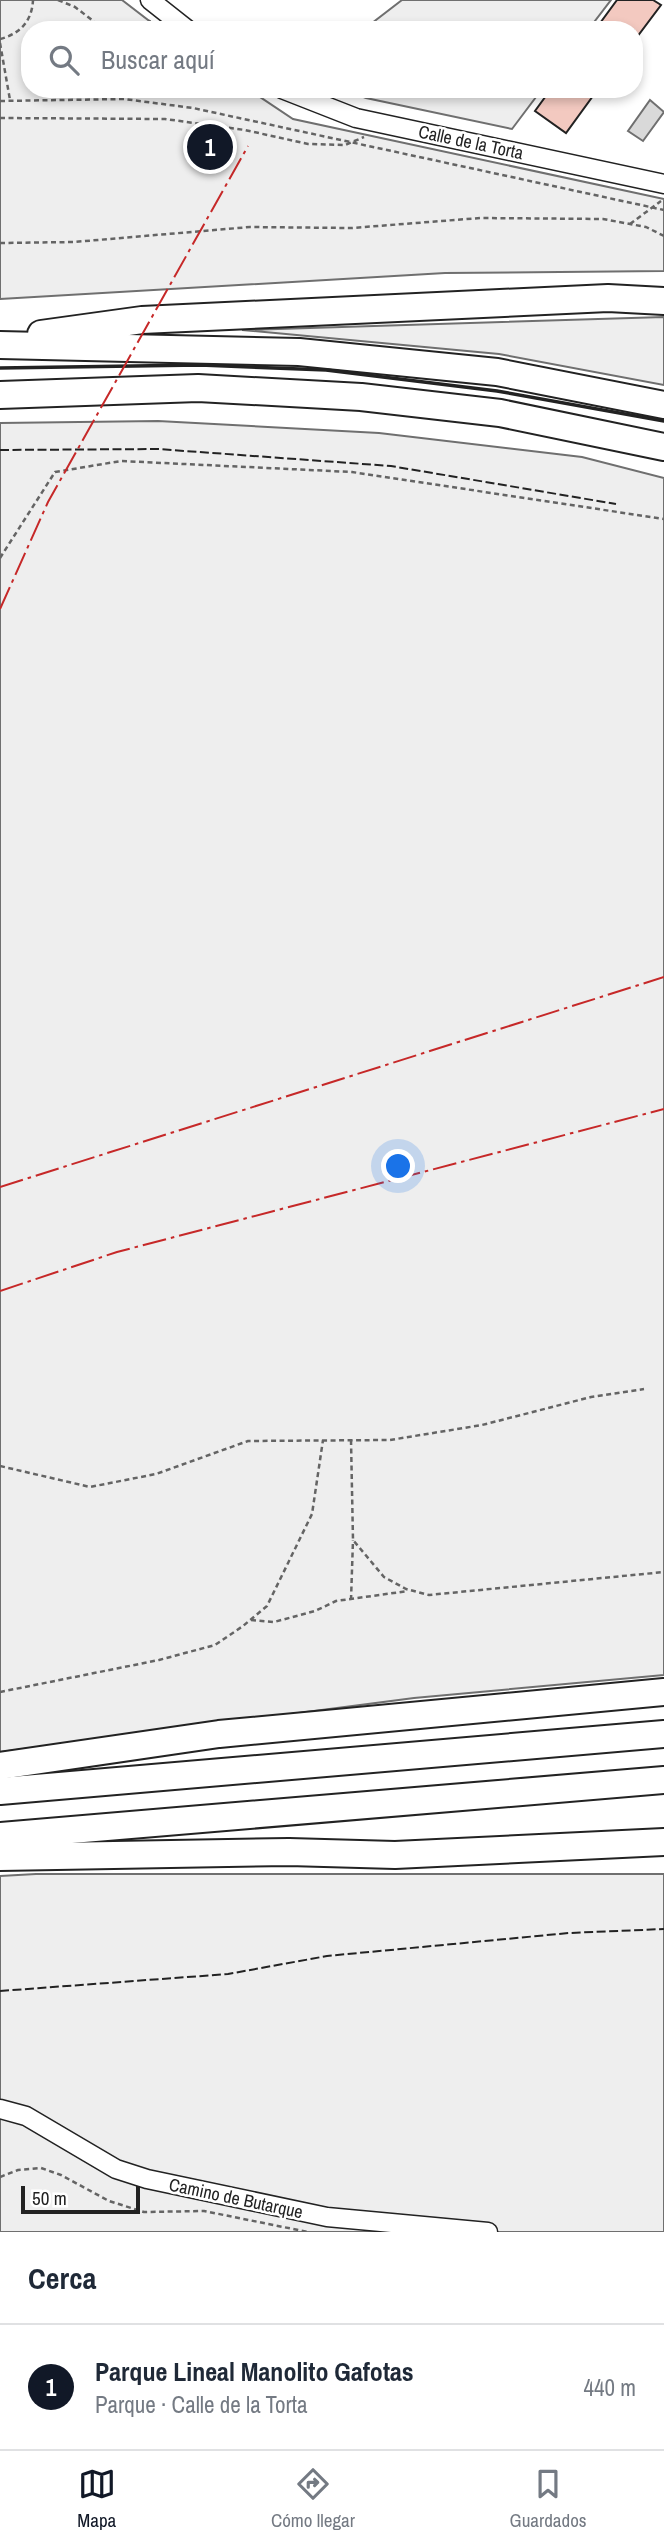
<!DOCTYPE html>
<html lang="es">
<head>
<meta charset="utf-8">
<style>
  :root { --surface:#fff; --page:#f2f2f3; --text:#1f2937; --muted:#747a83; --line:#e0e1e3; --accent:#111827 }
  body { margin:0; font-family:"Archivo Narrow",sans-serif; background:var(--page); color:var(--text) }
  .scale { position:absolute; left:21px; bottom:18px; width:119px; box-sizing:border-box; padding-left:7px; border:4px solid #222; border-top:0; font-size:19px; line-height:24px; white-space:nowrap; color:#222; -webkit-text-stroke:5px #fff; paint-order:stroke }
  .you { position:absolute; left:399px; top:1167px; width:24px; height:24px; margin:-18px; border:5px solid #fff; border-radius:50%; background:#1a73e8; box-shadow:0 0 0 10px #1a73e833 }
  .badge { display:grid; place-items:center; width:46px; height:46px; border-radius:50%; background:var(--accent); color:#fff; font-size:23px; font-weight:700 }
  .pin { position:absolute; translate:-50% -50%; border:4px solid #fff; box-shadow:0 2px 7px #0006 }
  .list { margin:0; padding:0; list-style:none }
  h2 { display:flex; justify-content:space-between; align-items:center; height:91px; margin:0; padding:0 28px; font-size:30px }
  h2 small { font-size:23px; font-weight:400; color:var(--muted) }
  .list li { display:grid; grid-template-columns:46px 1fr auto; gap:21px; align-items:center; box-sizing:border-box; height:126px; padding:0 28px; border-top:2px solid var(--line) }
  .list b { display:block; font-size:26px; white-space:nowrap }
  .list p { margin:0; font-size:23px; white-space:nowrap; color:var(--muted) }
  .list em { font-size:23px; font-style:normal; color:var(--muted) }
  .icon { flex:none; width:38px; height:38px; fill:none; stroke:currentColor; stroke-width:2; stroke-linecap:round; stroke-linejoin:round }
  .map { position:relative; flex:none; width:664px; height:2232px; overflow:hidden }
  .search { position:absolute; background:var(--surface); box-shadow:0 4px 10px #0003; left:21px; right:21px; top:21px; height:77px; display:flex; align-items:center; gap:18px; box-sizing:border-box; padding:0 24px; border-radius:28px; color:var(--muted); font-size:26px }
  .sheet { height:217px; background:var(--surface) }
  nav { display:flex; justify-content:space-around; align-items:center; box-sizing:border-box; height:98px; border-top:2px solid var(--line); background:var(--surface); font-size:19px; color:var(--muted) }
  nav a { display:grid; justify-items:center; gap:4px }
  nav .on { color:var(--accent) }
  .map>svg:first-child { display:block }
</style>
</head>
<body>
<div class="map">
<svg width="664" height="2232" viewBox="0 0 664 2232">
  <rect width="100%" height="100%" fill="#fff"/>
  <g fill="#eee" stroke="#6f6f6f" stroke-width="2">
    <path d="M0 0H122L161 30H30V89H248L293 119 664 199V271L445 273 0 299Z"/>
    <path d="M402 0H611L588 30H363Z"/>
    <path d="M342 89H542L512 129 366 98Z"/>
    <path d="M664 317V385L499 354 242 330Z"/>
    <path d="M158 421 379 433 582 457 664 478V1675L414 1698 0 1752V423Z"/>
    <path d="M36 1874H664V2232H0V1876Z"/>
  </g>
  <path fill="#d9d9d9" stroke="#6f6f6f" stroke-width="2" d="M650 100 664 112 643 141 628 131Z"/>
  <g fill="#f3c9c0" stroke="#222" stroke-width="2">
    <path d="M617 0H653L661 5 634 41V30H595Z"/>
    <path d="M551 89H598L566 133 535 111Z"/>
  </g>
  <g fill="none" stroke-linecap="round" stroke-linejoin="round">
    <defs>
      <g id="minor">
        <path d="M150 0 188 30"/>
        <path d="M282 89 356 118 664 184"/>
        <path d="M0 2109 26 2116 116 2169 147 2179 327 2217 488 2232"/>
      </g>
      <g id="highway">
        <path d="M41 334 142 320 608 298 664 301"/>
        <path d="M0 345 299 352 497 372 664 405"/>
        <path d="M0 395 198 388 361 397 500 413 664 447"/>
        <path d="M0 1766 219 1734 664 1692"/>
        <path d="M0 1791 664 1734"/>
        <path d="M0 1836 664 1780"/>
        <path d="M0 1857 289 1852 395 1855 664 1842"/>
      </g>
    </defs>
    <use href="#minor" stroke="#222" stroke-width="21"/>
    <use href="#highway" stroke="#222" stroke-width="30"/>
    <g stroke="#646464" stroke-width="2.5" stroke-dasharray="5 3.5" stroke-linecap="butt">
      <path d="M58 0 75 7 105 30"/>
      <path d="M145 30 150 20"/>
      <path d="M0 39C20 34 32 21 33 0"/>
      <path d="M0 43 10 100"/>
      <path d="M113 89V99"/>
      <path d="M0 101 124 99 193 108 664 210"/>
      <path d="M0 118 165 119 245 130 308 144 345 145 364 137"/>
      <path d="M630 224 661 201"/>
      <path d="M0 243 74 242 250 227 352 228 480 218 603 219 646 227 664 236"/>
      <path d="M0 558 55 472 121 461 352 472 664 519"/>
      <path d="M351 1440 353 1540 384 1577 406 1589 429 1595 664 1572"/>
      <path d="M0 1466 90 1487 156 1474 248 1441 390 1440 482 1425 591 1397 644 1389"/>
      <path d="M351 1600 353 1540"/>
      <path d="M251 1620 274 1622 315 1611 336 1601 408 1591"/>
      <path d="M0 1692 159 1660 215 1645 243 1626 267 1606 312 1514 323 1440"/>
      <path d="M0 2177 18 2170 41 2168 61 2175 109 2201 144 2212 204 2211 308 2232"/>
    </g>
    <use href="#minor" stroke="#fff" stroke-width="18"/>
    <use href="#highway" stroke="#fff" stroke-width="26"/>
    <g stroke="#222" stroke-width="2" stroke-dasharray="9 3.5" stroke-linecap="butt">
      <path d="M0 450 158 449 391 466 616 504"/>
      <path d="M0 1991 228 1974 327 1956 569 1933 664 1929"/>
    </g>
    <path stroke="#222" stroke-width="3.5" d="M0 368 200 365 326 370 497 391 664 421"/>
    <g stroke="#c62828" stroke-width="2" stroke-dasharray="24 5 3.5 5" stroke-linecap="butt">
      <path d="M0 609 48 502 248 146"/>
      <path d="M0 1187 664 977"/>
      <path d="M0 1291 117 1252 664 1109"/>
    </g>
  </g>
  <g text-anchor="middle" dominant-baseline="central" stroke-width="5" stroke-linejoin="round" paint-order="stroke">
    <g font-size="18" fill="#222" stroke="#fff">
      <text transform="translate(471 142) rotate(12)">Calle de la Torta</text>
      <text transform="translate(236 2198) rotate(12)">Camino de Butarque</text>
    </g>
  </g>
</svg>
<div class="scale">50 m</div>
<div class="you"></div>
<div class="pin badge" style="left:210px;top:147px">1</div>
<div class="search"><svg class="icon" aria-label="search" viewBox="0 0 24 24"><circle cx="10" cy="10" r="6"/><path d="M15 15l6 6"/></svg>Buscar aquí</div>
</div>
<section class="sheet">
<h2>Cerca<small></small></h2>
<ul class="list">
<li><span class="badge">1</span><div><b>Parque Lineal Manolito Gafotas</b><p>Parque · Calle de la Torta</p></div><em>440 m</em></li>
</ul>
</section>
<nav>
<a class="on"><svg class="icon" aria-label="map" viewBox="0 0 24 24"><path d="M3 6l6-2 6 2 6-2v14l-6 2-6-2-6 2zM9 4v14M15 6v14"/></svg>Mapa</a>
<a><svg class="icon" aria-label="directions" viewBox="0 0 24 24"><path d="M12 3l9 9-9 9-9-9zM9 14v-3h6M13 9l2 2-2 2"/></svg>Cómo llegar</a>
<a><svg class="icon" aria-label="saved" viewBox="0 0 24 24"><path d="M7 4h10v16l-5-4-5 4z"/></svg>Guardados</a>
</nav>
</body>
</html>
